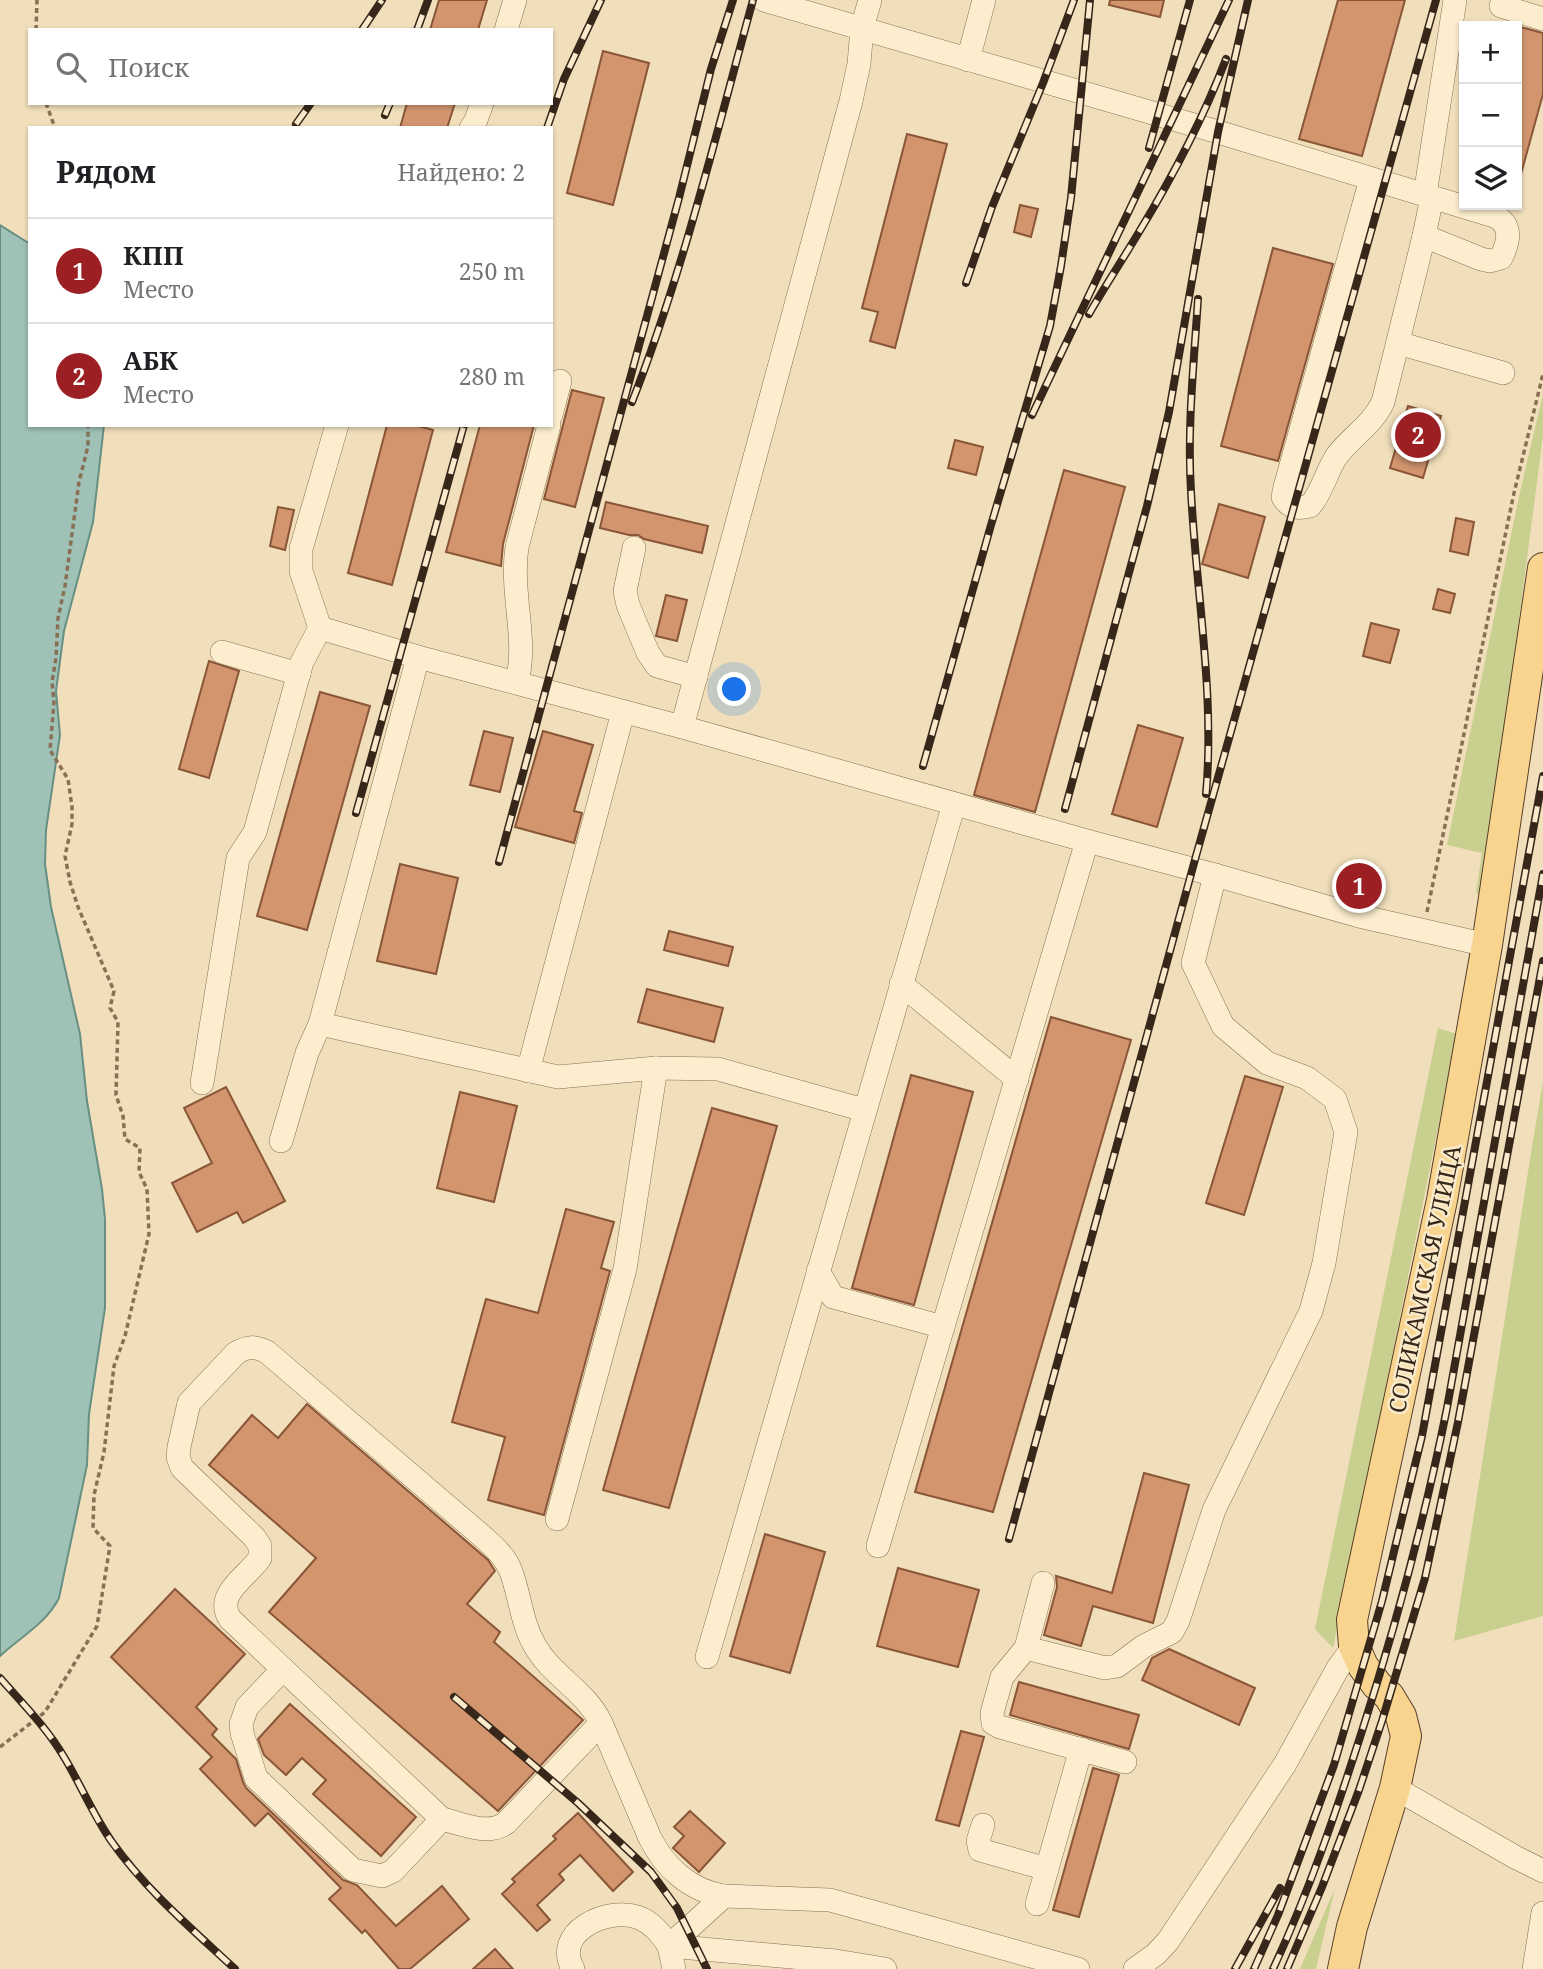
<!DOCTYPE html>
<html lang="ru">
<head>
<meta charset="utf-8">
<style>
  :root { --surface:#fff; --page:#f6f6f6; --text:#202124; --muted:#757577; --line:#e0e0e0; --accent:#9c1f24 }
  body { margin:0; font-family:"Noto Serif",serif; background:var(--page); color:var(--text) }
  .controls { position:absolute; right:21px; top:21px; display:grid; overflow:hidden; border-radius:0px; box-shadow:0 2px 5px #0004 }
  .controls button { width:63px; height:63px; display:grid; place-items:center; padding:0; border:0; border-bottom:2px solid var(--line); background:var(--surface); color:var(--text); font:35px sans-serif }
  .you { position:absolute; left:735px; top:690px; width:24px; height:24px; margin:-18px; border:5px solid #fff; border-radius:50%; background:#1a73e8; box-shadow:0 0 0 10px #1a73e833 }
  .badge { display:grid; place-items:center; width:46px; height:46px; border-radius:50%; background:var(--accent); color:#fff; font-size:23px; font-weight:700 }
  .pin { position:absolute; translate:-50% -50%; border:4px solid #fff; box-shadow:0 2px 7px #0006 }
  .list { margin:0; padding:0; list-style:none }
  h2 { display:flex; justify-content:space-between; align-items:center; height:91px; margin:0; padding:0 28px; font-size:30px }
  h2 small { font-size:23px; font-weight:400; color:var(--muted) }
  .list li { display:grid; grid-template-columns:46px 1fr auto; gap:21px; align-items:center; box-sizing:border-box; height:105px; padding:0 28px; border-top:2px solid var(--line) }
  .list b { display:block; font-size:26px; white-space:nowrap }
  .list p { margin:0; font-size:23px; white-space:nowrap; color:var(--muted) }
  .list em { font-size:23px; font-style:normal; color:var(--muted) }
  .icon { flex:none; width:38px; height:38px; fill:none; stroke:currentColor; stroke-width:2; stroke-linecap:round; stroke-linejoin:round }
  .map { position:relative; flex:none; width:1543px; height:1969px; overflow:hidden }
  .search { position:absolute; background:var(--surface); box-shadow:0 2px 5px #0004; left:28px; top:28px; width:525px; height:77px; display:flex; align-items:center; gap:18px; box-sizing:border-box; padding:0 24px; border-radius:0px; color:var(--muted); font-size:26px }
  .panel { position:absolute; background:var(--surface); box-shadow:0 2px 5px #0004; left:28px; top:126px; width:525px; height:301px; border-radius:0px }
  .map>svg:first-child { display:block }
</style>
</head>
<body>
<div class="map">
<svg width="1543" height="1969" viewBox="0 0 1543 1969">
  <rect width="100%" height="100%" fill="#f1dfbb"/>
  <g fill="#c9cf8e">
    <path d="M1543 394V436L1483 895 1476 893 1482 853 1447 845 1520 492Z"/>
    <path d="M1438 1028 1457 1034 1333 1648 1315 1629Z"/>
    <path d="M1543 1081V1616L1454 1641 1531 1153Z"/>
    <path d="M1335 1888 1316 1969H1300Z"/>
  </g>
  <path fill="#9fc1b6" stroke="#678f84" stroke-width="2" d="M0 225 30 244V425H104L93 522 64 631 56 691 60 735 46 830 45 864 51 907 80 1034 87 1101 102 1189 105 1219V1308L89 1414 87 1465 59 1598C46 1624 20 1637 0 1656Z"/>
  <g fill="#d2956e" stroke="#8a5638" stroke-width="2">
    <path d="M439 0H487L478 30H430Z"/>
    <path d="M1110 0H1164L1160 17 1109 5Z"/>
    <path d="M1338 0H1405L1362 156 1299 139Z"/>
    <path d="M1517 26 1543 33V94L1521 174 1517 173Z"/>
    <path d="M603 51 649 63 613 205 567 193Z"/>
    <path d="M407 103H455L447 128H400Z"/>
    <path d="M907 134 947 144 895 348 870 341 878 312 862 308Z"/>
    <path d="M1020 205 1038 209 1031 237 1014 232Z"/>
    <path d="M1273 248 1333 264 1278 461 1221 446Z"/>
    <path d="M572 390 604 398 575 507 544 499Z"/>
    <path d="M1408 406 1441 416 1423 478 1390 468Z"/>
    <path d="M387 425H415L433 430 392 585 348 573Z"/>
    <path d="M480 425H534L503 544 501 566 446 552Z"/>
    <path d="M955 440 983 447 976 475 948 468Z"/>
    <path d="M1064 470 1125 487 1035 812 974 795Z"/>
    <path d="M606 502 708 526 702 553 644 539 638 535H629L600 528Z"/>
    <path d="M1219 504 1265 517 1248 578 1202 564Z"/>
    <path d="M278 507 294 510 285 550 270 546Z"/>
    <path d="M1456 518 1474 522 1468 555 1450 551Z"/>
    <path d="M1438 589 1455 594 1450 613 1433 609Z"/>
    <path d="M666 595 687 600 677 641 656 636Z"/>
    <path d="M1371 623 1399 630 1390 663 1363 656Z"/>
    <path d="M209 661 239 671 209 778 179 769Z"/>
    <path d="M320 692 370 706 307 930 257 916Z"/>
    <path d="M1138 725 1183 738 1157 827 1112 814Z"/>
    <path d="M484 731 513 738 500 792 470 785Z"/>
    <path d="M543 731 593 745 574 811 582 813 574 843 515 827Z"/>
    <path d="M400 864 458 878 436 974 377 961Z"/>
    <path d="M1356 865 1373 870 1363 903 1346 898Z"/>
    <path d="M669 931 733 947 728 966 664 950Z"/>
    <path d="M647 989 723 1008 714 1042 638 1022Z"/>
    <path d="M1051 1017 1131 1040 993 1512 915 1492Z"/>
    <path d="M911 1075 973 1092 914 1305 852 1288Z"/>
    <path d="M1245 1076 1283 1087 1244 1215 1206 1203Z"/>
    <path d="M226 1087 285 1201 243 1223 237 1212 197 1232 172 1183 212 1163 184 1108Z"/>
    <path d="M460 1092 517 1106 494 1202 437 1188Z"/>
    <path d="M712 1108 777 1126 669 1508 603 1490Z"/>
    <path d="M566 1209 614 1222 601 1268 610 1271 544 1515 488 1500 505 1437 452 1422 486 1299 538 1313Z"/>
    <path d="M307 1404 488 1560 495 1571 467 1604 500 1632 494 1642 583 1720 498 1811 269 1612 316 1558 209 1465 252 1415 278 1438Z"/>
    <path d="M1144 1473 1189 1485 1153 1623 1093 1606 1081 1646 1044 1635 1057 1587 1056 1576 1112 1593Z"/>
    <path d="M765 1534 825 1552 790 1673 730 1656Z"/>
    <path d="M898 1568 979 1590 958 1667 877 1646Z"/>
    <path d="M175 1589 245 1654 196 1707 217 1729 212 1735 236 1759 243 1782 246 1788 343 1880 357 1885 396 1926 442 1886 469 1919 410 1969H399L365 1930 362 1933 329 1899 341 1888 268 1813 255 1826 200 1769 212 1757 111 1657Z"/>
    <path d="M1169 1649 1255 1688 1239 1725 1142 1680 1152 1658Z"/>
    <path d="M1019 1682 1139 1715 1129 1749 1010 1715Z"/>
    <path d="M290 1704 416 1817 381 1856 313 1794 326 1780 302 1758 286 1775 264 1755 258 1739Z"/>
    <path d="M961 1731 984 1737 959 1826 936 1820Z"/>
    <path d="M1093 1768 1119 1775 1079 1917 1053 1910Z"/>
    <path d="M690 1811 725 1843 699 1872 673 1848 684 1836 674 1827Z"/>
    <path d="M578 1813 633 1872 613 1891 580 1855 559 1874 564 1880 537 1905 550 1920 537 1931 502 1894 515 1882 512 1879 556 1839 553 1836Z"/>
    <path d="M495 1949 513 1969H473Z"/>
  </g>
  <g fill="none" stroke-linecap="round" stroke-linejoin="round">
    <defs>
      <g id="minor">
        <path d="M764 0 1218 132 1494 216C1513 224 1509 242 1501 258L1490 261 1481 259 1424 236 1432 197"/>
        <path d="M1501 6 1543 19"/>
        <path d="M506 30 515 0"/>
        <path d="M968 60 984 0"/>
        <path d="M471 128 476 120 482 103"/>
        <path d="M1371 179 1285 487 1283 497C1290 508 1297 509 1310 506 1322 492 1326 473 1336 457 1351 436 1371 427 1383 402L1424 236"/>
        <path d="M1425 195 1455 0"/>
        <path d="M1398 343 1503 373"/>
        <path d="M551 415 560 381"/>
        <path d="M634 548 625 591 628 605 648 653 657 666 696 677"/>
        <path d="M320 628 418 657 682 727 1087 841 1215 875 1359 916 1487 945"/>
        <path d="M320 628 301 571V549L337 425"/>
        <path d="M222 652 299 674"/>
        <path d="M517 682C528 639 510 593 517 547L549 425"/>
        <path d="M682 727 851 101 859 64 862 28 870 0"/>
        <path d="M901 984 1017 1079"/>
        <path d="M320 1024 558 1077 656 1068 718 1069 864 1110"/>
        <path d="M528 1071 623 712"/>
        <path d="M202 1083 238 858 255 832 302 662 320 628"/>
        <path d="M281 1141 307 1053 320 1024 418 657"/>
        <path d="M818 1271 833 1297 943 1327"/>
        <path d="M557 1519 625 1269 656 1068"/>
        <path d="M878 1546 1087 841"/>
        <path d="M1043 1583 1026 1648 1105 1668 1117 1666 1144 1646 1172 1632 1178 1621 1214 1510 1311 1311 1324 1263 1346 1132 1335 1099 1307 1078 1267 1063 1223 1026 1193 963 1215 875"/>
        <path d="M1026 1648 1002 1677 992 1713 993 1723 1000 1727 1125 1762"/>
        <path d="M707 1657 954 804"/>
        <path d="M283 1669 247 1707 241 1724 242 1733 256 1778 353 1870 382 1876 393 1871 442 1819"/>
        <path d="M601 1723 506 1823C488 1836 462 1824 442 1819L230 1619C214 1594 247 1577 260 1558V1546L254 1537 182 1468 178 1457 179 1447 189 1403 236 1353C248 1346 255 1346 267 1352L482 1536C493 1546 504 1555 510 1569 520 1594 521 1622 535 1646 552 1676 586 1691 601 1723L650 1838C665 1868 691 1891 724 1896"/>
        <path d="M1395 1788 1515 1857 1543 1871"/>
        <path d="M983 1825 978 1841 980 1850 1047 1869"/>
        <path d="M1037 1904 1081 1749"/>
        <path d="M573 1969C552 1932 607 1907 637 1917 652 1922 661 1934 669 1946L724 1896 830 1900 1078 1969"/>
        <path d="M674 1969 669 1946 836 1961 885 1969"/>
        <path d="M1135 1969 1156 1954 1168 1941 1285 1764 1338 1668 1354 1646"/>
        <path d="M1534 1969 1543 1913"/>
      </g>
      <path id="major" d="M1343 1969 1352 1927 1395 1788 1406 1736 1401 1716 1389 1696 1377 1685 1363 1666 1354 1646 1352 1620 1442 1200 1487 945 1543 568"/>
    </defs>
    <use href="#minor" stroke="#896f54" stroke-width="24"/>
    <use href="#major" stroke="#563d29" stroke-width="32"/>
    <g stroke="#896f54" stroke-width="3.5" stroke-dasharray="5 3.5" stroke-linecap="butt">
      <path d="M36 30 37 0"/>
      <path d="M46 103 55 128"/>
      <path d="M1427 912 1514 493 1543 374"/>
      <path d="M0 1747 45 1712 97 1626 110 1546 93 1528 94 1495 104 1452 114 1366 125 1336 149 1234 147 1189 139 1172 140 1148 125 1139 123 1116 116 1095 118 1022 110 1008 114 991 78 907 70 882 65 856 72 824V807L68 779 50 750 54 702 52 682 56 658 58 618 65 586 79 482 88 446V425"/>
    </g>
    <use href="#minor" stroke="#fbedce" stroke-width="23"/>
    <use href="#major" stroke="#f8d48e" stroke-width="30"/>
    <defs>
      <g id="rail">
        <path d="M362 30 382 0"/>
        <path d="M417 30 428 0"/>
        <path d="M385 115 390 103"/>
        <path d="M296 124 311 103"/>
        <path d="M547 128 564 79 601 0"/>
        <path d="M1149 148 1190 0"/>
        <path d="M966 283 992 207 1043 83 1074 0"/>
        <path d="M1198 299C1194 362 1187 427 1191 491 1196 592 1215 693 1206 794"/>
        <path d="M1089 314C1105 286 1123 259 1139 232 1173 176 1203 119 1226 59"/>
        <path d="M632 402C683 272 716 135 753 0"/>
        <path d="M1032 415 1229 0"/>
        <path d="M923 766 991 525 1050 326 1061 266 1071 198 1090 0"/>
        <path d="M1065 809 1147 506 1169 412 1218 132 1248 0"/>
        <path d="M356 813 464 425"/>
        <path d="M499 862 679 198 711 69 733 0"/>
        <path d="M1009 1539 1196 856 1436 0"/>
        <path d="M0 1678C23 1704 47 1728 64 1757 81 1785 93 1815 112 1842 146 1890 192 1929 235 1969"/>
        <path d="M454 1697 578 1803 651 1872 677 1908 707 1969"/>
        <path d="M1235 1969 1280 1888"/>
        <path d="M1254 1969 1278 1915 1334 1765 1382 1601 1422 1436 1543 776"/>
        <path d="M1273 1969C1309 1892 1336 1812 1362 1731 1396 1625 1425 1518 1447 1408L1543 874"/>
        <path d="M1287 1969 1322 1887 1359 1790 1382 1721 1425 1578 1458 1422 1543 961"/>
      </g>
    </defs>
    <use href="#rail" stroke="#37271a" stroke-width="8"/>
    <use href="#rail" stroke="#f8eacb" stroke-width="5" stroke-dasharray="16" stroke-linecap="butt"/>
  </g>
  <g text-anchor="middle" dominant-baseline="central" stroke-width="5" stroke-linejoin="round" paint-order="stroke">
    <g font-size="23" fill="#37271a" stroke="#f8eacb">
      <text transform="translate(1424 1279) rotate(-78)">СОЛИКАМСКАЯ УЛИЦА</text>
    </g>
  </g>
</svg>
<div class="controls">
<button>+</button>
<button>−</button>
<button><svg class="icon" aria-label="layers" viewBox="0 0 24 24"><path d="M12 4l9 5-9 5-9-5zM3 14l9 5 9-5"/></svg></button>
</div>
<div class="you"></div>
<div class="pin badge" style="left:1359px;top:886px">1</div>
<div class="pin badge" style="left:1418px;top:435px">2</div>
<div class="search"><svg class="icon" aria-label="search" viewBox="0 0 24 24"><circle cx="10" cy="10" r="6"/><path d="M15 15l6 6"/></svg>Поиск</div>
<section class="panel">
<h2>Рядом<small>Найдено: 2</small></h2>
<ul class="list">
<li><span class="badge">1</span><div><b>КПП</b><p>Место</p></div><em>250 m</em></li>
<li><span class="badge">2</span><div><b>АБК</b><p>Место</p></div><em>280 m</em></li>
</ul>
</section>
</div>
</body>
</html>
